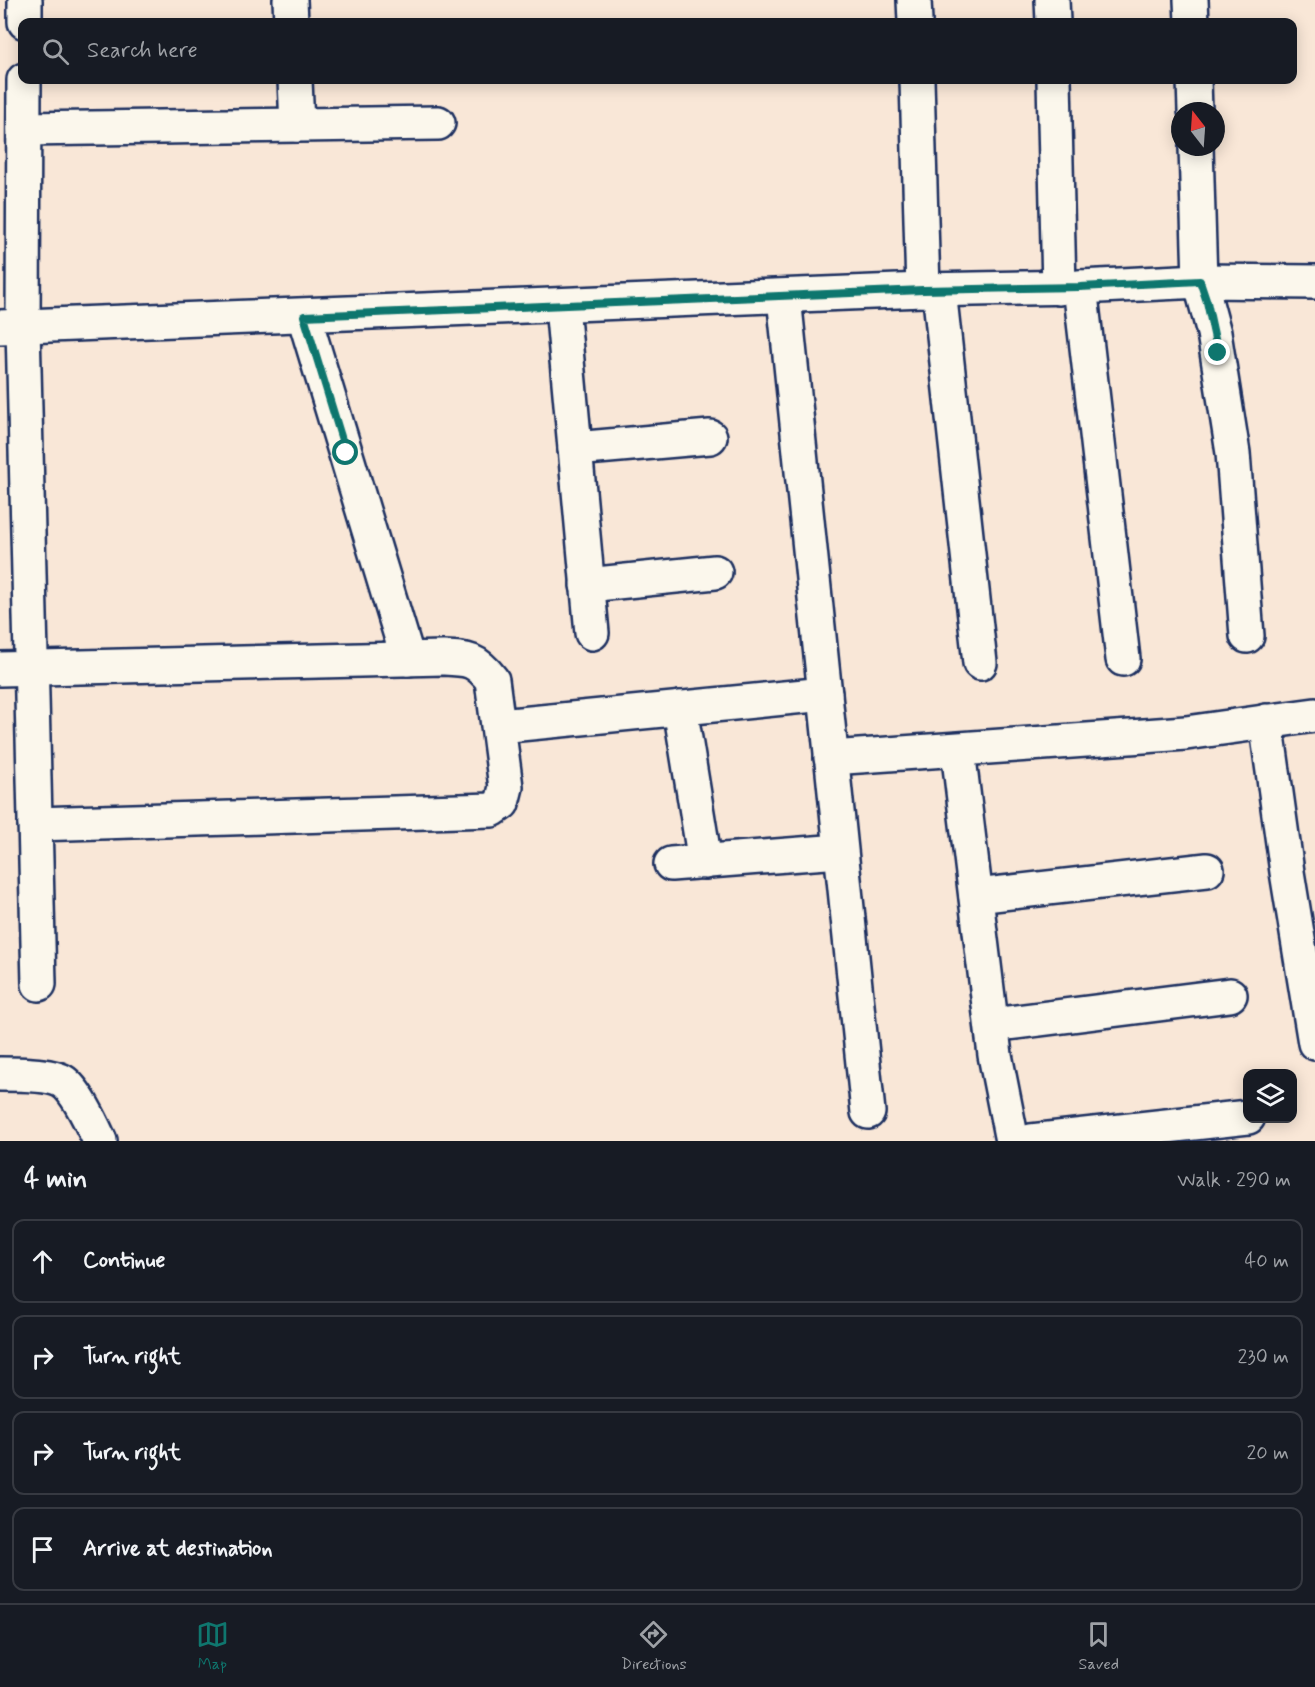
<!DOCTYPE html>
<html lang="en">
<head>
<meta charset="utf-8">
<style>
  :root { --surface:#171b24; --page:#242831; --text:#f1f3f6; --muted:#9ea1a6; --line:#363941; --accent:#0f766e }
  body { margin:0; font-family:Mynerve,sans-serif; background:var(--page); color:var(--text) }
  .controls { position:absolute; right:18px; bottom:18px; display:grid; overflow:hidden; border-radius:12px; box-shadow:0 3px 15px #0003 }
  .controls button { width:54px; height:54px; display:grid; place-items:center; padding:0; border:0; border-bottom:2px solid var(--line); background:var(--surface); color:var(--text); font:30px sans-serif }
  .compass { position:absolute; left:1171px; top:102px; width:54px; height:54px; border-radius:50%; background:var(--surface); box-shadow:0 3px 15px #0003; rotate:343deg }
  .stop { position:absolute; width:18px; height:18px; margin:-14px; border:4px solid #0f766e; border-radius:50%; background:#fff }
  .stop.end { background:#0f766e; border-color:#fff; box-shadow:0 2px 6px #0008 }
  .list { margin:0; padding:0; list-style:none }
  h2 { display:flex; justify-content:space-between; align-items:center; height:78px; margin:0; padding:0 24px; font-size:26px }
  h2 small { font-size:20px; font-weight:400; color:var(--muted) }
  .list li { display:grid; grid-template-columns:39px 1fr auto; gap:18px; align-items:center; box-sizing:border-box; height:84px; margin:0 12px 12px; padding:0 12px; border:2px solid var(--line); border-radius:12px }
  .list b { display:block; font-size:22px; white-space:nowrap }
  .list em { font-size:20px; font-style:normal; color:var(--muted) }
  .icon { flex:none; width:33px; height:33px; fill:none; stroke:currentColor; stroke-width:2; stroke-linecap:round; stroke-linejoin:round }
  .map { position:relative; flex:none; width:1315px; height:1141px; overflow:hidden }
  .search { position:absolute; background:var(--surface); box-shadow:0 3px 15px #0003; left:18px; right:18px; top:18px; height:66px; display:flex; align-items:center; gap:15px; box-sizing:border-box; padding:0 21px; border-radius:12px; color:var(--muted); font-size:22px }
  .sheet { height:462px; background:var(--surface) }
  nav { display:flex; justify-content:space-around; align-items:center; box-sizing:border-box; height:84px; border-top:2px solid var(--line); background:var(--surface); font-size:16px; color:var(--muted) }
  nav a { display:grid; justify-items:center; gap:3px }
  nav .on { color:var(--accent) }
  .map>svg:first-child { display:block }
</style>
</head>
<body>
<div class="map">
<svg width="1315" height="1141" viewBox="0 0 1315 1141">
  <rect width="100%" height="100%" fill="#f9e7d7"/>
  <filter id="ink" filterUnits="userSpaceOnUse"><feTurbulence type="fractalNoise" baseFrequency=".0167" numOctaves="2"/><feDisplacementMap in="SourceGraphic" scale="12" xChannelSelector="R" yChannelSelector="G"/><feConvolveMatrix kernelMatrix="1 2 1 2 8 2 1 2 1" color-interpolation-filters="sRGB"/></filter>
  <g filter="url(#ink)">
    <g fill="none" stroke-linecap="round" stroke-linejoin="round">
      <defs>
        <g id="minor">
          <path d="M290 0 291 22"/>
          <path d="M914 0 915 22"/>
          <path d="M1052 0 1053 22"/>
          <path d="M1191 0 1192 22"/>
          <path d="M25 22V0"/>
          <path d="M24 80 23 327 39 984"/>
          <path d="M295 80 297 125"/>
          <path d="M917 80 923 290"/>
          <path d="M1054 80 1059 288"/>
          <path d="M1194 80 1195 111"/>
          <path d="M24 129 438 123"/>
          <path d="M1196 147 1200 281 1214 333 1233 453 1247 636"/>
          <path d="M1080 287 1123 659"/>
          <path d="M939 290 980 663"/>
          <path d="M784 297 868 1112"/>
          <path d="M562 306 592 633"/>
          <path d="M304 316 408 659"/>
          <path d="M0 327 923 290 1080 287 1200 281 1315 282"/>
          <path d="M575 449 710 437"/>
          <path d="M587 585 715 572"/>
          <path d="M0 669 443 658C468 659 476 659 492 680L506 787 502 803 492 810 35 824"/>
          <path d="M680 708 705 862"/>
          <path d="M1266 721 1287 872 1315 1043"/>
          <path d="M499 726 825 694"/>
          <path d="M958 750 995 1055 1012 1141"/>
          <path d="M831 758 1186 733 1315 715"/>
          <path d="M671 864 840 851"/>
          <path d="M976 896 1207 870"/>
          <path d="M992 1025 1230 995"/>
          <path d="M0 1074C14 1074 50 1074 62 1081 76 1089 93 1126 100 1141"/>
          <path d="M1031 1141 1248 1117"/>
        </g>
      </defs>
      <use href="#minor" stroke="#1b2f5e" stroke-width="38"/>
      <use href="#minor" stroke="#fbf7ec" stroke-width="33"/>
    </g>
  </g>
  <g fill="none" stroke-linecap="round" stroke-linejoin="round" filter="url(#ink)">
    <path stroke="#0f766e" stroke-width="8" d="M346 453 304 316 923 290 1080 287 1200 281 1207 302 1218 353"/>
  </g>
</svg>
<div class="controls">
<button><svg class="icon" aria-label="layers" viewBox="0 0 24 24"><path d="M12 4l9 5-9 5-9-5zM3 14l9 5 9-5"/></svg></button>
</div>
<svg class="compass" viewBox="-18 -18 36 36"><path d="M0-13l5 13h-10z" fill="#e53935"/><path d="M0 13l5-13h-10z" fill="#9ea1a6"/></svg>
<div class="stop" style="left:346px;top:453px"></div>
<div class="stop end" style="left:1218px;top:353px"></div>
<div class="search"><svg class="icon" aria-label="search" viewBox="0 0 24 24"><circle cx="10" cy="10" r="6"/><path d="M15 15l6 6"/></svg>Search here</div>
</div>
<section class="sheet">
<h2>4 min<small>Walk · 290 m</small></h2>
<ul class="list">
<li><svg class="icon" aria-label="ahead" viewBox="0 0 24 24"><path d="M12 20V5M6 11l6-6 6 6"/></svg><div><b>Continue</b></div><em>40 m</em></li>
<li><svg class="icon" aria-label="right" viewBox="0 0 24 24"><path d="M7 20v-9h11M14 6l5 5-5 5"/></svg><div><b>Turn right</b></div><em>230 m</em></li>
<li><svg class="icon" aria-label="right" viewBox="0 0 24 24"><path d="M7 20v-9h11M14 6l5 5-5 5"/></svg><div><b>Turn right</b></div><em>20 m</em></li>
<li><svg class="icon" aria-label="arrive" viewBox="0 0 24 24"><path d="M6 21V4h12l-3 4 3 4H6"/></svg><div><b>Arrive at destination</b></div></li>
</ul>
</section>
<nav>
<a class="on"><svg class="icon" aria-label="map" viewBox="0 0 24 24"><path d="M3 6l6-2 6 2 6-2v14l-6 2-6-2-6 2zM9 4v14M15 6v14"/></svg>Map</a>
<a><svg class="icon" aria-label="directions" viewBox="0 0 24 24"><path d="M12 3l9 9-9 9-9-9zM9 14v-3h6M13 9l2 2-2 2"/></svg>Directions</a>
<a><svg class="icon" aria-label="saved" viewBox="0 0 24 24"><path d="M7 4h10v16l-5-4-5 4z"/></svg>Saved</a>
</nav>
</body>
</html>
